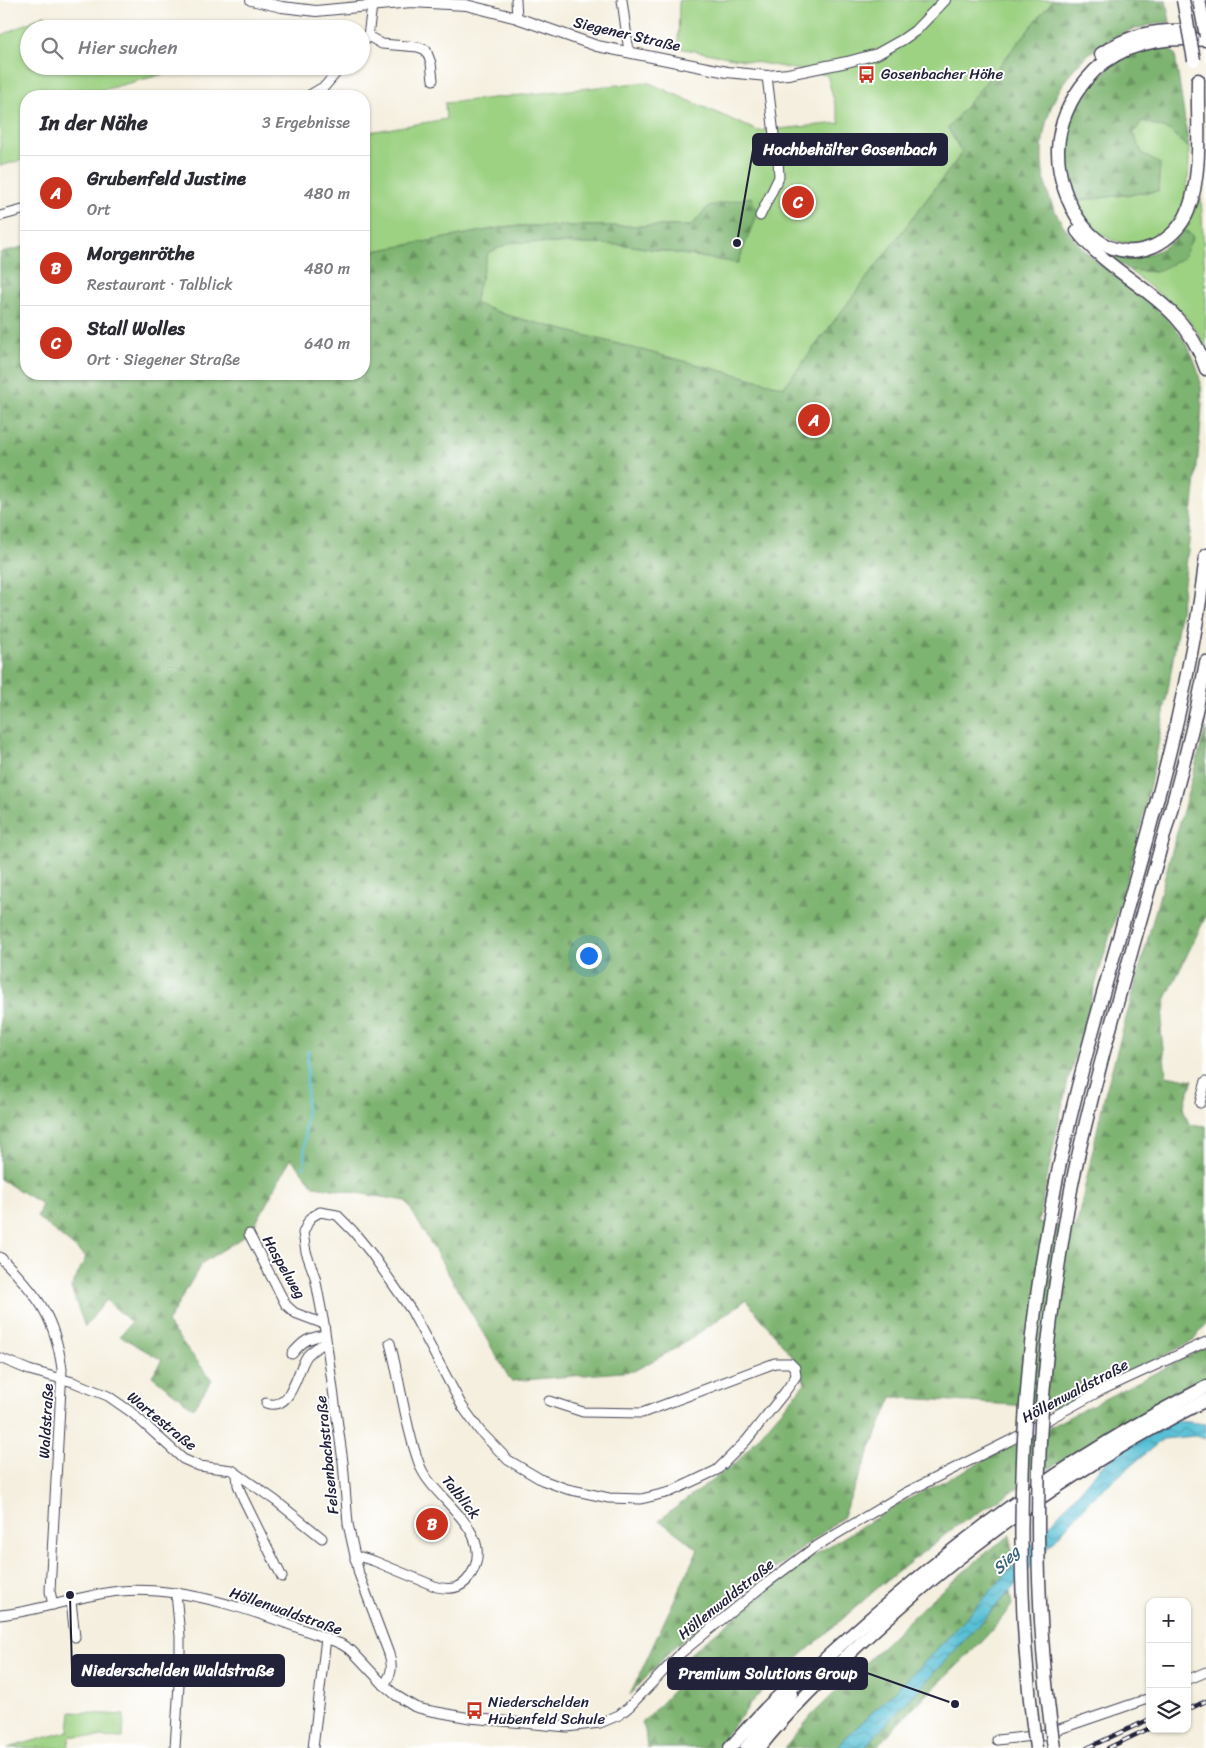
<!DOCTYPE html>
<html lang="de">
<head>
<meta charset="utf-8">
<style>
  :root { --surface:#fff; --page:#f7f7f7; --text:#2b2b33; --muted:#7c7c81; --line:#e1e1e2; --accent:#c8321e }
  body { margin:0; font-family:Sriracha,sans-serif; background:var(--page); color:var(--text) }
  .controls { position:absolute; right:15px; bottom:15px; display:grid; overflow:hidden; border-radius:10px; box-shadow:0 1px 4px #0004 }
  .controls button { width:45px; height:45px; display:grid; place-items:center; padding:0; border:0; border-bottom:1px solid var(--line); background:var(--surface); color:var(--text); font:25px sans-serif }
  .you { position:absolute; left:588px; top:955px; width:18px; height:18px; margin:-12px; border:4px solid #fff; border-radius:50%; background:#1a73e8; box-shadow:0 0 0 8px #1a73e833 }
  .badge { display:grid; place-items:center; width:32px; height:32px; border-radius:50%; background:var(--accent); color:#fff; font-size:16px; font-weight:700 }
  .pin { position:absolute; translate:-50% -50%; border:2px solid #fff; box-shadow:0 1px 5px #0006 }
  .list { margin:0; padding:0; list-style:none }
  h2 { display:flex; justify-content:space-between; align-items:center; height:65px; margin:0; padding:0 20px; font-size:21px }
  h2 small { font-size:16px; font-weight:400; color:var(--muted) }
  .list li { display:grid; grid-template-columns:32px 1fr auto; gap:15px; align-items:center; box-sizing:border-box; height:75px; padding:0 20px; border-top:1px solid var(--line) }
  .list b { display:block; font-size:19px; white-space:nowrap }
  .list p { margin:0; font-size:16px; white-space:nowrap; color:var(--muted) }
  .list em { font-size:16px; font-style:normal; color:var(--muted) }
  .icon { flex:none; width:28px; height:28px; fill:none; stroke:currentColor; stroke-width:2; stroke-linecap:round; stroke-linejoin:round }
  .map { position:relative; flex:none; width:1206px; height:1748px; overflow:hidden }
  .search { position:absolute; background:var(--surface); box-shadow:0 1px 4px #0004; left:20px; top:20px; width:350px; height:55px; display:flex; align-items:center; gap:12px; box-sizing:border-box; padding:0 18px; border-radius:28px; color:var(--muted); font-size:19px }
  .panel { position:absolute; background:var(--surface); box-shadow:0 1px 4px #0004; left:20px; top:90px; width:350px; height:290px; border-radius:20px }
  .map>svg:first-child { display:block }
</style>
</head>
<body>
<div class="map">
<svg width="1206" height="1748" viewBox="0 0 1206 1748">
  <defs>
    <pattern id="forest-firs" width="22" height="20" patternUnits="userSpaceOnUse" patternTransform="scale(1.25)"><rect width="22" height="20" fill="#7eb471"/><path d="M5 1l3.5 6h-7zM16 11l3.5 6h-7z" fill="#67925e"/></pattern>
    <pattern id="water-waves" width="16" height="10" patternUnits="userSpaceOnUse" patternTransform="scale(1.25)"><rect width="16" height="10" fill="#58c0d5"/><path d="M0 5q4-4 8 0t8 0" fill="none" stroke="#489cae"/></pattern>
  </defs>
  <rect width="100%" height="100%" fill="#fff"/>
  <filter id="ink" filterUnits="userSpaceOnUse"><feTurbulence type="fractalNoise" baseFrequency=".02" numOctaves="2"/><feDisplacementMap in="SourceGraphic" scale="10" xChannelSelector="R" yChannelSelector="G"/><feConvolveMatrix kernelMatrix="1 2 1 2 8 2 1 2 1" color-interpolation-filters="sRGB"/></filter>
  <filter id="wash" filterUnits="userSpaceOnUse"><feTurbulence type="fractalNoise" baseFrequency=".0096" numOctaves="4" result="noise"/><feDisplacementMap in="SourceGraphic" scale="20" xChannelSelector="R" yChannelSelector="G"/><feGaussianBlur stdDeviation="1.12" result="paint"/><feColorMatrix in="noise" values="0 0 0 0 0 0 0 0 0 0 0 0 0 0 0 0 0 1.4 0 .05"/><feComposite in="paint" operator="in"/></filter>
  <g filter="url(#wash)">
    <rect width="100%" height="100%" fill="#f4efde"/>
    <g fill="#9dd283" stroke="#607a5f">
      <path d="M679 0H1053L949 128 962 153 784 387 506 315 473 303 488 253 512 242 626 245 738 263 757 212 709 206 691 226H510L364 253V133L446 119 445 103 647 82 758 131 840 123 827 75 678 48Z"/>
      <path d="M45 15 55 29H29V66H194L80 96H26V159L0 166V36Z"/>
      <path d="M1142 121 1169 130 1189 148C1189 169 1189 190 1181 209 1176 220 1166 231 1155 237 1133 249 1106 243 1090 224 1084 217 1080 208 1075 201L1158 191 1133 133Z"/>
      <path d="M1201 197 1206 299V351L1198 333 1183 313 1129 270 1156 272 1193 237 1185 229Z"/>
      <path d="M71 1712 124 1715 123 1738 70 1736 68 1748H8L69 1731Z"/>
    </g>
    <g fill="url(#forest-firs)" stroke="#506b56">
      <path d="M1053 0H1166L1170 22C1126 26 1086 46 1063 84 1048 107 1041 135 1042 162 1050 279 1187 283 1201 386 1203 402 1201 418 1200 434 1197 470 1193 506 1189 542 1178 638 1162 735 1140 829 1135 854 1127 877 1120 901 1103 960 1085 1018 1069 1077 1057 1125 1048 1175 1038 1223L1076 1228 1104 1098 1206 727V916L1166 998 1161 1031 1166 1075 1193 1080 1183 1108 1189 1124 1206 1126V1324L1193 1341 1059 1408 892 1397 842 1518 675 1646 630 1695 698 1549 659 1520 737 1462 805 1383 793 1357 746 1300 680 1346 634 1371 511 1381 406 1201 314 1186 291 1158 251 1232 202 1263 167 1323 212 1380 193 1408 152 1376 162 1360 120 1336 131 1322 106 1300 85 1327 71 1288 86 1257 37 1217 42 1204 0 1179V253L26 246V374H364V253L510 226H691L709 206 751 197 757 212 738 263 626 245 512 242 488 253 474 303 506 315 784 387 962 153 948 128Z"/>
      <path d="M1165 46 1175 54 1189 148 1169 130 1142 121 1133 134 1143 154 1160 164 1158 191 1075 201C1047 125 1085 59 1165 46Z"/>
      <path d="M1185 229 1193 237 1183 258 1156 272 1129 270 1108 254C1146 257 1158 257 1185 229Z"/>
      <path d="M1206 1347V1380L1087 1445 955 1527 881 1585 765 1687 715 1748H647L645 1730 642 1723 684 1679 671 1669 806 1560 899 1504Z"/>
      <path d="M1011 1535V1569L924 1663 835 1748H785L812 1715 927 1603 992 1548Z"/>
      <path d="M1010 1591 1012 1605C974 1658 918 1696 877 1748H864Z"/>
    </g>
    <path fill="url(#water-waves)" stroke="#3d7188" d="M1169 1420 1206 1424V1439L1195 1436 1163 1439 1092 1498 1010 1591 864 1748H835L924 1663 1011 1569 1096 1472 1130 1441Z"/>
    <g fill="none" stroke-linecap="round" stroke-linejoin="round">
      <path stroke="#58c0d5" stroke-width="2.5" d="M304 1167 308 1051"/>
    </g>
  </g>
  <g filter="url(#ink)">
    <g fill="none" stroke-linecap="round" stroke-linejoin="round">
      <defs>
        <g id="minor">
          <path d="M516 0 517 18"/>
          <path d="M622 0 629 52"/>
          <path d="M368 36 382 44 418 47 426 50 431 63 433 80"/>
          <path d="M361 45 368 36 372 6"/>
          <path d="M308 96 325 86 342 66"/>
          <path d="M0 216 26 209"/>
          <path d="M760 216 779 177 778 159 775 143 767 76"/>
          <path d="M1200 1103 1206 1081"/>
          <path d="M249 1234 286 1305 295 1313 324 1324"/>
          <path d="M0 1257C37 1294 55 1316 62 1369L50 1591 53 1605"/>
          <path d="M292 1354C304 1340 308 1338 325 1335"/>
          <path d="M0 1358 29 1370 73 1382 108 1396 131 1412 183 1459 199 1466 232 1470 276 1501 322 1538"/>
          <path d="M266 1403C292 1412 296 1372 307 1356 312 1350 320 1346 326 1342"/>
          <path d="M237 1475 238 1485 243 1498 282 1577"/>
          <path d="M355 1559 361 1557 374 1561 437 1587C450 1590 462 1589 470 1576 499 1532 434 1501 420 1466 405 1426 401 1384 390 1343"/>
          <path d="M71 1601 75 1637"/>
          <path d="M0 1615C41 1611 79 1595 120 1591 193 1585 273 1618 341 1644L352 1651 384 1685 397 1696 415 1707 426 1710 470 1718 567 1727 600 1723 619 1715 629 1707 681 1653 764 1585 815 1547 905 1493 1009 1441 1102 1390 1206 1342"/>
          <path d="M1187 1680 1206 1672"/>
          <path d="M384 1685C392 1674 393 1667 389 1654L359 1574 348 1524 343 1462 324 1324 315 1277 306 1252 303 1233 310 1218 320 1212 337 1215 353 1231 371 1253 411 1310 462 1406 480 1431 508 1460 542 1480 567 1489 609 1498 641 1499 670 1492 717 1470 746 1441 785 1392 796 1376 795 1368 790 1363H775L642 1413 583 1412 549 1401"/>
          <path d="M997 1740 1042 1735 1150 1698"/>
          <path d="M175 1748 180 1668V1636L176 1593"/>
          <path d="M313 1748 326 1638"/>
        </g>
        <path id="major" d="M251 0 282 7 316 11 411 2 466 5 517 18 597 46 727 72 767 76 788 74 847 62 877 54 902 40 915 31 945 0"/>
        <g id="highway">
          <path d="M1101 54C1128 35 1156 29 1189 31"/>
          <path d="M1198 80C1197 121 1203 172 1188 211 1182 226 1169 239 1154 246 1094 271 1057 199 1058 149 1059 124 1070 99 1086 80 1116 43 1161 36 1206 40"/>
          <path d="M1077 231C1119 285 1183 296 1206 369"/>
          <path d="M1056 1182C1099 971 1182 770 1206 555"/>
          <path d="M1072 1184C1096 1070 1130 959 1161 846 1178 785 1195 724 1206 662"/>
          <path d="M730 1748C746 1730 761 1712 779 1696 788 1688 798 1683 807 1676 814 1670 820 1664 826 1658 943 1551 1064 1459 1206 1387"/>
          <path d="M746 1748 791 1694"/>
          <path d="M759 1748C787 1712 820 1681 853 1650 957 1551 1077 1465 1206 1400"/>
        </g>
      </defs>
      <use href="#minor" stroke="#424153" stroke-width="11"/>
      <use href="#major" stroke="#424153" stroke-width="12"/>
      <use href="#highway" stroke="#424153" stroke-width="15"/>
      <use href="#minor" stroke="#fff" stroke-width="9"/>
      <use href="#major" stroke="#fff" stroke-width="10"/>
      <use href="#highway" stroke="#fff" stroke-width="12"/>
      <defs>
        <g id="rail">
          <path d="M1187 1710 1206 1701"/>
          <path d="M1087 1748 1150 1719"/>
          <path d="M1108 1748 1150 1728"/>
        </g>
      </defs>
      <use href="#rail" stroke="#22223b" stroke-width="4.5"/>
      <use href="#rail" stroke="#fff" stroke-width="2.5" stroke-dasharray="8" stroke-linecap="butt"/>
      <defs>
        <g id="highway-bridge">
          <path d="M1183 0 1194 60"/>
          <path d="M1199 0 1206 36"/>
          <path d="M1036 1748C1018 1622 1018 1492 1029 1366 1034 1304 1045 1243 1056 1182"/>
          <path d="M1054 1748C1036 1626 1033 1486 1046 1363 1052 1303 1061 1244 1072 1184"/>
        </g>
      </defs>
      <use href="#highway-bridge" stroke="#424153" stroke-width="15" stroke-linecap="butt"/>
      <use href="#highway-bridge" stroke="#fff" stroke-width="12"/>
    </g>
  </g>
  <defs>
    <symbol id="bus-bare" viewBox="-9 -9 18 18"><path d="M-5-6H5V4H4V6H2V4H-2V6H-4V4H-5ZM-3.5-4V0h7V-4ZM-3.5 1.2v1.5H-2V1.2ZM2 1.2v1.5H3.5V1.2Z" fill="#c8321e" stroke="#fff" stroke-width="2.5" paint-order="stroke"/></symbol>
  </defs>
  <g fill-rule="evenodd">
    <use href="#bus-bare" x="854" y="62" width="25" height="25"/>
    <use href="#bus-bare" x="462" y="1698" width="25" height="25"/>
  </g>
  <g text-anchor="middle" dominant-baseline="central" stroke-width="4" stroke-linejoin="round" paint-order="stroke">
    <g font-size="15" fill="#22223b" stroke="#fff">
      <text transform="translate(627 34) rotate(13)">Siegener Straße</text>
      <text transform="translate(284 1267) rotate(60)">Haspelweg</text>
      <text transform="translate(1075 1391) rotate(-28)">Höllenwaldstraße</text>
      <text transform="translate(46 1421) rotate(-87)">Waldstraße</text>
      <text transform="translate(162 1421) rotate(39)">Wartestraße</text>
      <text transform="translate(327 1455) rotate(-96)">Felsenbachstraße</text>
      <text transform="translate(461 1497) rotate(51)">Talblick</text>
      <text transform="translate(726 1599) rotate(-39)">Höllenwaldstraße</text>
      <text transform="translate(286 1611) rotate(19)">Höllenwaldstraße</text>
    </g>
    <g font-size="15" fill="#22223b" stroke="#fff" text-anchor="start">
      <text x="881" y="74">Gosenbacher Höhe</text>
      <text x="488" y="1702">Niederschelden<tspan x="488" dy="17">Hubenfeld Schule</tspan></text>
    </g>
    <g font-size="16" font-style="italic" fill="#386179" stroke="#fff">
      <text transform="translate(1006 1560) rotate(-46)">Sieg</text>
    </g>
  </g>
  <path fill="none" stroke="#22223b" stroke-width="2" d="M737 243L753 150M70 1595L72 1670M955 1704L867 1673"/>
  <g fill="#22223b" stroke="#fff" stroke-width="2">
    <circle cx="737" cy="243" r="5"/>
    <circle cx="70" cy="1595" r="5"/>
    <circle cx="955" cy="1704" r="5"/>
  </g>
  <g fill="#22223b" stroke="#22223b" stroke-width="2">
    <rect x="753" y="134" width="194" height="31" rx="5"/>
    <rect x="72" y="1655" width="212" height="31" rx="5"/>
    <rect x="668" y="1658" width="199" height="31" rx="5"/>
  </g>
  <g font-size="16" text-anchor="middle" font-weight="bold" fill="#fff">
    <text x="850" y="155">Hochbehälter Gosenbach</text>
    <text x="178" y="1676">Niederschelden Waldstraße</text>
    <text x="768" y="1679">Premium Solutions Group</text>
  </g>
</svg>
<div class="controls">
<button>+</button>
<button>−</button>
<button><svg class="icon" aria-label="layers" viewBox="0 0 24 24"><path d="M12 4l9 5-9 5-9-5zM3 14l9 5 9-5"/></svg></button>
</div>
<div class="you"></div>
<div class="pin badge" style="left:814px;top:420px">A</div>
<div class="pin badge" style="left:432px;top:1524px">B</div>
<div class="pin badge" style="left:798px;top:202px">C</div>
<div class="search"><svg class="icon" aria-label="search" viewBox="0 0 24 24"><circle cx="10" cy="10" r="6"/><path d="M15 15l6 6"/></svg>Hier suchen</div>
<section class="panel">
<h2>In der Nähe<small>3 Ergebnisse</small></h2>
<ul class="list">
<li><span class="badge">A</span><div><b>Grubenfeld Justine</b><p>Ort</p></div><em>480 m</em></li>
<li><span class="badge">B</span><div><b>Morgenröthe</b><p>Restaurant · Talblick</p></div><em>480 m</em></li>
<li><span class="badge">C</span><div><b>Stall Wolles</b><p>Ort · Siegener Straße</p></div><em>640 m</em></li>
</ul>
</section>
</div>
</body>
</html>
